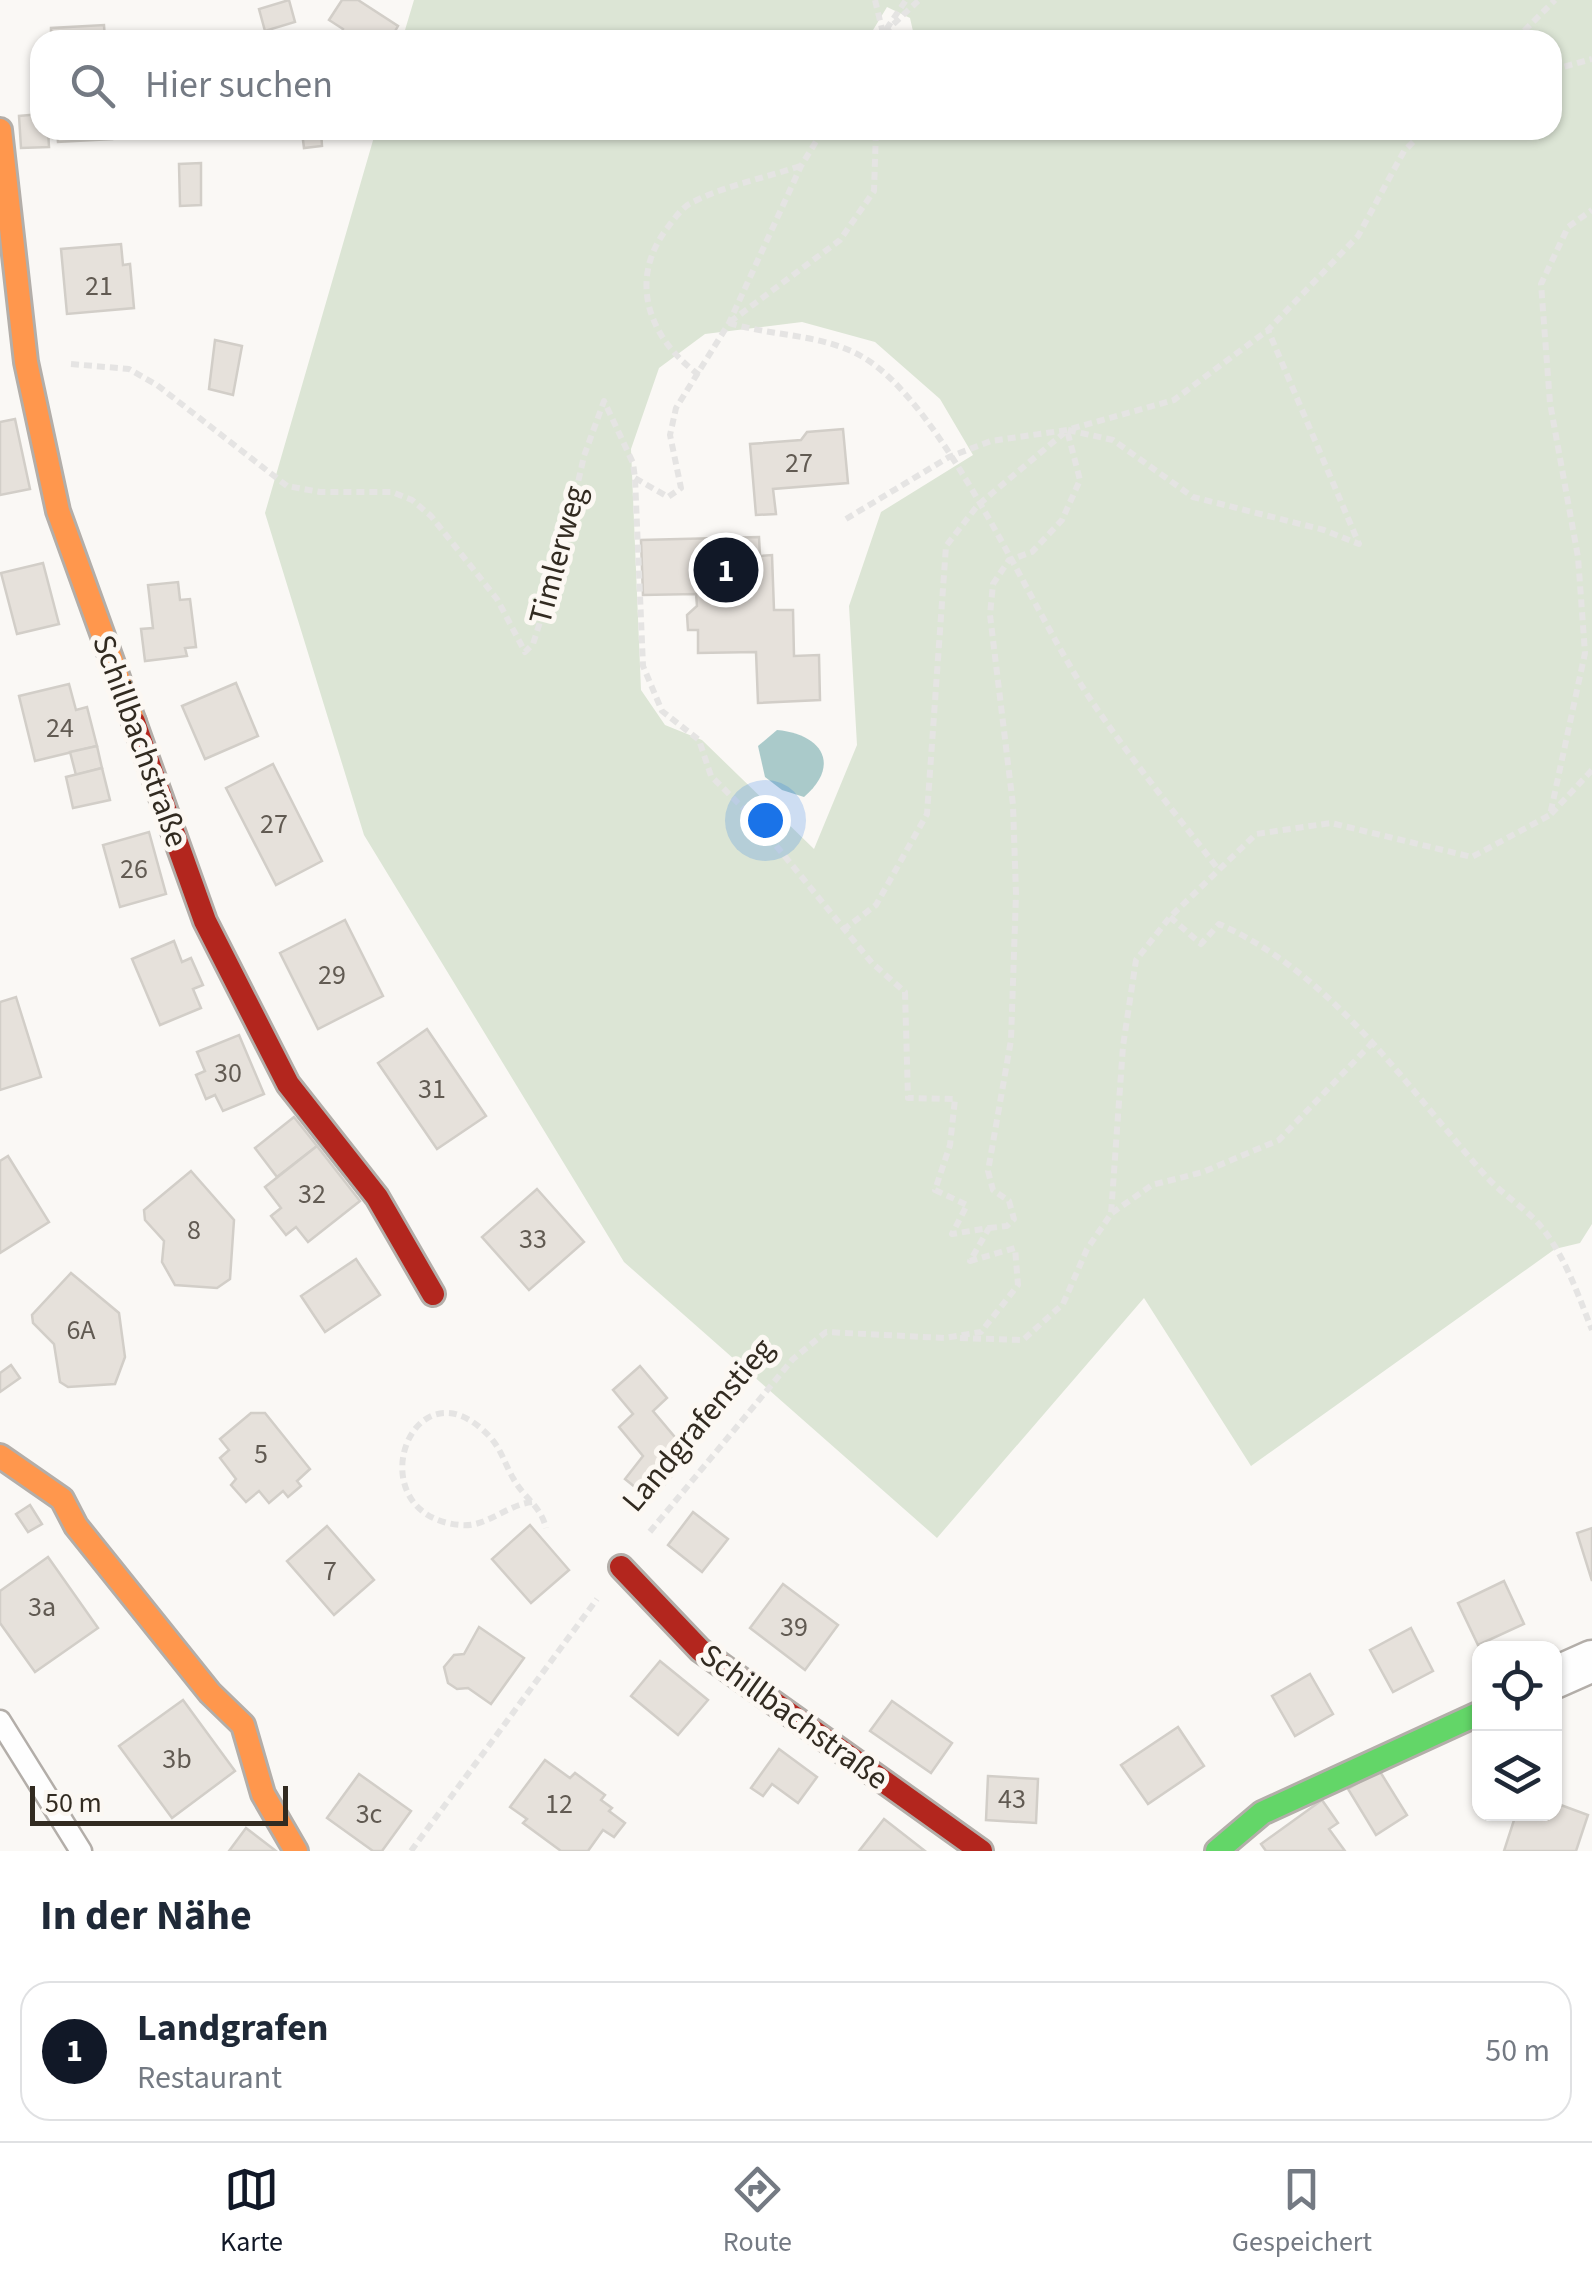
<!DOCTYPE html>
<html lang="de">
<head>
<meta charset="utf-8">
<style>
  :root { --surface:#fff; --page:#f6f6f7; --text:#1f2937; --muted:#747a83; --line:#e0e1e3; --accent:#111827 }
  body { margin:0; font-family:"Source Sans 3",sans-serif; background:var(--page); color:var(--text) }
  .controls { position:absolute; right:30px; bottom:30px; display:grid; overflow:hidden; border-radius:20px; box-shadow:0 2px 8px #0004 }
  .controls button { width:90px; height:90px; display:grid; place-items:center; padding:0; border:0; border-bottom:2px solid var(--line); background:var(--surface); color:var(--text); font:50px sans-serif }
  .scale { position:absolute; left:30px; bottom:25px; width:258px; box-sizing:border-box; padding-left:10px; border:5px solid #322b21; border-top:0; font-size:28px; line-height:35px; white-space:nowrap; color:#322b21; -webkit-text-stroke:8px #fcf8f3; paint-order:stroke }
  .you { position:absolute; left:765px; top:820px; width:35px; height:35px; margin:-25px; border:8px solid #fff; border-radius:50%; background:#1a73e8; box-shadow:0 0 0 15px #1a73e833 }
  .badge { display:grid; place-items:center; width:65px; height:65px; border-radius:50%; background:var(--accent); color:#fff; font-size:32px; font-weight:700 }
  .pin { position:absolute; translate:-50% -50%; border:5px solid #fff; box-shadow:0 2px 10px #0006 }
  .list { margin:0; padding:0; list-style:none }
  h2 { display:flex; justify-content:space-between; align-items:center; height:130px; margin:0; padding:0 40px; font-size:42px }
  h2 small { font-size:32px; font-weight:400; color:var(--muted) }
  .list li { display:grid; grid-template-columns:65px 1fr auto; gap:30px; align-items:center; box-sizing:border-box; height:140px; margin:0 20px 20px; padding:0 20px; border:2px solid var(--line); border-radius:30px }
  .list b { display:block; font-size:38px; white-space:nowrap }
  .list p { margin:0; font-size:32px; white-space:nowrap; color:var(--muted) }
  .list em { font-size:32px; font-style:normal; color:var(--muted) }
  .icon { flex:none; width:55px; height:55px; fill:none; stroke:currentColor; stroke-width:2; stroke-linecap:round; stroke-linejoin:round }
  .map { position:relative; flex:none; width:1592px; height:1851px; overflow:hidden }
  .search { position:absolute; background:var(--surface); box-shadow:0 2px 8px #0004; left:30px; right:30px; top:30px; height:110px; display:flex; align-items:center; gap:25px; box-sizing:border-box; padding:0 35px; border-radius:30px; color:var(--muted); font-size:38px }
  .sheet { height:290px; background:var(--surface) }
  nav { display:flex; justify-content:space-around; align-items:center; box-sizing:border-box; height:140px; border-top:2px solid var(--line); background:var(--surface); font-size:28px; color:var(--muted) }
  nav a { display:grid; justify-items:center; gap:5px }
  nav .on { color:var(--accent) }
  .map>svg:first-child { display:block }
</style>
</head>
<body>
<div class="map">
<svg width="1592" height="1851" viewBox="0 0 1592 1851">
  <rect width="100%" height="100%" fill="#faf8f5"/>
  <path fill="#dce5d5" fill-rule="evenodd" d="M414 0H1592V1224L1580 1243 1555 1249 1251 1466 1144 1298 937 1538 624 1262 364 835 265 513 376 130H1552V40H915L910 18 887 7 867 40H402ZM802 322 875 342 940 399 973 455 881 512 849 606 857 745 814 849 702 740 665 725 641 690 631 449 659 368 705 334Z"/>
  <path fill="#aacaca" d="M777 730C821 734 842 764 804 797L782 790 765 777 758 746Z"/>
  <g fill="#e6e1db" stroke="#d2cec8" stroke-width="2.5">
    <path d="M289 0 295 22 265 31 259 9Z"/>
    <path d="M342 0H358L398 26 390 40H340L343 29 329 20Z"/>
    <path d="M104 25 105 40H51V28Z"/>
    <path d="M40 114V130H48L49 147 21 148 19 116Z"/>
    <path d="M57 130H111L112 139 58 142Z"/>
    <path d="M321 130 322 146 304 148 302 132Z"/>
    <path d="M201 163V205L180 206 179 164Z"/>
    <path d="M121 244 123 265 130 264 134 308 67 314 61 249Z"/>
    <path d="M215 340 242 346 233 395 209 389Z"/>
    <path d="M15 419 30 489 0 495V422Z"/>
    <path d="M843 429 848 483 773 489 776 514 756 515 750 444 801 440 807 432Z"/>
    <path d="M759 537 760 556 772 555 774 610H793L794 656 819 655 820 700 758 703 756 652 698 653V630H688L687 615 697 606 696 594 643 595 641 540Z"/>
    <path d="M43 563 59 624 17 634 1 573Z"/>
    <path d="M178 582 180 600 190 599 196 647 185 648 187 656 145 661 141 629 153 628 148 585Z"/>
    <path d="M236 683 258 736 205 759 182 706Z"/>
    <path d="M69 684 76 710 87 707 97 746 35 761 19 696Z"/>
    <path d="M97 746 102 768 76 775 70 752Z"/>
    <path d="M273 764 322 861 276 885 226 788Z"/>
    <path d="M102 768 110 800 73 808 66 777Z"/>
    <path d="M149 832 166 894 120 907 103 845Z"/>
    <path d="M345 920 383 996 318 1029 280 953Z"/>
    <path d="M174 941 182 962 191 958 203 985 193 989 201 1008 160 1025 132 959Z"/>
    <path d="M16 997 41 1077 0 1090V1002Z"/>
    <path d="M427 1029 486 1116 437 1149 378 1063Z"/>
    <path d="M239 1035 264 1094 223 1111 215 1095 206 1099 196 1075 205 1071 197 1052Z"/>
    <path d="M294 1117 317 1146 277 1177 255 1148Z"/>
    <path d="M317 1146 360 1201 308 1242 296 1227 286 1235 271 1216 281 1208 265 1187Z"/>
    <path d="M8 1156 49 1222 0 1253V1161Z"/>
    <path d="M191 1171 234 1220 230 1279 217 1288 175 1285 162 1262 164 1241 145 1220 144 1210Z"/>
    <path d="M537 1189 584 1242 529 1290 482 1237Z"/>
    <path d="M356 1259 380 1295 325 1332 301 1296Z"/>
    <path d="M71 1273 119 1313 125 1357 115 1384 68 1387 60 1382 54 1344 33 1323 32 1315Z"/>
    <path d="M11 1365 20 1378 0 1392V1373Z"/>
    <path d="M640 1366 667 1398 653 1411 690 1455 651 1500 625 1479 643 1456 619 1427 633 1414 613 1390Z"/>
    <path d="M251 1413H265L310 1469 297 1481 301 1486 288 1497 283 1491 269 1503 259 1491 246 1502 231 1485 236 1479 220 1458 229 1450 220 1439Z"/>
    <path d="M30 1505 42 1524 28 1532 16 1514Z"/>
    <path d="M693 1512 728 1539 702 1572 668 1545Z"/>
    <path d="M530 1525 569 1570 531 1603 492 1559Z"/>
    <path d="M327 1526 374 1580 334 1615 287 1561Z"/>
    <path d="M1592 1528V1581L1577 1533Z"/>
    <path d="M48 1557 98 1628 35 1672 0 1623V1591Z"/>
    <path d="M1504 1581 1524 1624 1478 1645 1458 1603Z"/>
    <path d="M783 1584 838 1625 805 1670 750 1628Z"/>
    <path d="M479 1627 524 1658 491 1704 468 1688 457 1689 448 1683 444 1667 454 1655 464 1654Z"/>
    <path d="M1411 1628 1433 1671 1393 1692 1370 1650Z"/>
    <path d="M660 1661 708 1700 678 1735 631 1696Z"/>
    <path d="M1310 1674 1333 1714 1295 1736 1272 1696Z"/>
    <path d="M183 1700 235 1771 172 1818 119 1746Z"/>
    <path d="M892 1701 952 1743 931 1773 870 1731Z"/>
    <path d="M1178 1727 1204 1766 1148 1804 1121 1765Z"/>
    <path d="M779 1749 817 1777 798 1803 772 1784 763 1796 751 1788Z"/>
    <path d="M545 1760 570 1778 575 1773 605 1795 601 1800 612 1808 609 1811 625 1823 614 1837 603 1830 588 1851H561L523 1823 527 1819 510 1807Z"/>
    <path d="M1379 1770 1407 1815 1376 1835 1348 1789Z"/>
    <path d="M359 1774 411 1811 382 1851H373L327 1818Z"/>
    <path d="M988 1776 1038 1779 1036 1823 986 1820Z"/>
    <path d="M1322 1800 1338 1823 1329 1829 1345 1851H1266L1261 1844Z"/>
    <path d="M1558 1804 1588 1815 1576 1851H1504L1515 1817 1554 1814Z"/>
    <path d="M884 1819 925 1851H859Z"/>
    <path d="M246 1828 276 1851H229Z"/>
  </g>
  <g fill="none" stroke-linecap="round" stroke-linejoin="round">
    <defs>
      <path id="lane" d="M0 1721 81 1851"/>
      <path id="street" d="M1554 1678 1592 1661"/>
      <path id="fast" d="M1217 1851 1262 1813 1480 1713"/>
      <g id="slow">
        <path d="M0 130 26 362 58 511 134 722"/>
        <path d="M0 1456 62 1499 76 1526 210 1693 243 1725 263 1794 296 1851"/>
      </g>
      <g id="jam">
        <path d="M134 722 205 921 288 1084 377 1197 433 1294"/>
        <path d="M621 1567 700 1650 981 1851"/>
      </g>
    </defs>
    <use href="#lane" stroke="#b3aea9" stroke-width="25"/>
    <use href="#street" stroke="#b3aea9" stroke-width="45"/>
    <use href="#fast" stroke="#b3aea9" stroke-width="28"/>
    <use href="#slow" stroke="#b3aea9" stroke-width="28"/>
    <use href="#jam" stroke="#b3aea9" stroke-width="28"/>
    <g stroke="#e5e4e3" stroke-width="6" stroke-dasharray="8 5" stroke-linecap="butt">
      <path d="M875 0 883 33"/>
      <path d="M884 33 919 0"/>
      <path d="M879 40 906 0"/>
      <path d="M1515 40 1555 0"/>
      <path d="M1552 70 1592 59"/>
      <path d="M730 322 840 240 874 191 876 130"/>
      <path d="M729 323C771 336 822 334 861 356 947 404 1034 618 1095 706 1133 762 1177 815 1218 869"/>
      <path d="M71 364 129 369 157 385 287 486 320 492H392L412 500 431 516 497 599 525 652 533 644 562 553 584 456 604 401 633 463 635 478 643 666 662 711 699 740 711 776 756 821 872 963 905 992 908 1098 955 1099 950 1145 935 1190 967 1205 952 1234 989 1228 970 1261 1015 1248 1018 1285 981 1332 944 1338 826 1332 793 1359 648 1534"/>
      <path d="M699 375C650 339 628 283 665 231 672 222 681 208 691 203 723 186 765 178 800 166"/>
      <path d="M1068 430 1113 440 1193 497 1324 530 1359 544 1268 330"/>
      <path d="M635 478 668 497 681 488 670 435 676 408 729 323 801 166 823 130"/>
      <path d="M846 519 949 457 991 441 1067 430 1174 400 1268 330 1358 236 1404 151 1425 130"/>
      <path d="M1551 814 1592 770"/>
      <path d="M1170 917 1201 944 1219 924C1333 974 1404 1084 1485 1175 1503 1196 1531 1211 1546 1233 1567 1262 1579 1297 1592 1330"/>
      <path d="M843 930 876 905 927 814 946 546 978 505 1064 433"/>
      <path d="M1112 1213 1152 1185 1203 1172 1279 1140 1372 1043"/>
      <path d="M989 1228 1007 1226 1014 1219 1009 1201 993 1190 988 1171 1011 1040 1016 894 1013 805 990 615 993 584 1009 560 1032 552 1062 520 1080 480 1067 430"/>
      <path d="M960 1338 1023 1340 1063 1304 1087 1249 1111 1214 1123 1046 1136 960 1170 917 1256 834 1331 823 1472 857 1550 815 1585 653 1578 557 1550 403 1541 284 1568 227 1592 210"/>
      <path d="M532 1502C506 1505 486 1528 460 1525 354 1515 412 1353 490 1437 501 1449 505 1464 513 1478 523 1497 541 1506 546 1528"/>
      <path d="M411 1851 597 1599"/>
    </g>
    <use href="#lane" stroke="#fefefe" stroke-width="20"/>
    <use href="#street" stroke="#fefefe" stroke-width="40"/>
    <use href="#fast" stroke="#63d668" stroke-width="22"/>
    <use href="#slow" stroke="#ff974d" stroke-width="22"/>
    <use href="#jam" stroke="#b3261e" stroke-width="22"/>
  </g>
  <g text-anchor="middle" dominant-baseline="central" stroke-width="10" stroke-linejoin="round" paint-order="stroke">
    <g font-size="28" fill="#615a52">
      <text x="99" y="286">21</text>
      <text x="799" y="463">27</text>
      <text x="60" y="728">24</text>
      <text x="274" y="824">27</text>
      <text x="134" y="869">26</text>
      <text x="332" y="975">29</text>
      <text x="228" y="1073">30</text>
      <text x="432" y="1089">31</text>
      <text x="312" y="1194">32</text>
      <text x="194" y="1230">8</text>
      <text x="533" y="1239">33</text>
      <text x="81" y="1330">6A</text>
      <text x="261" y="1454">5</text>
      <text x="330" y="1571">7</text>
      <text x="42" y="1607">3a</text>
      <text x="794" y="1627">39</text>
      <text x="177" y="1759">3b</text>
      <text x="1012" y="1799">43</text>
      <text x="559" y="1804">12</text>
      <text x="369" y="1814">3c</text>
    </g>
    <g font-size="32" fill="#322b21" stroke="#fcf8f3">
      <text transform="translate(558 555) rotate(-75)">Timlerweg</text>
      <text transform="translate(140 741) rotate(70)">Schillbachstraße</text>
      <text transform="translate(698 1425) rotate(-50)">Landgrafenstieg</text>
      <text transform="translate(794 1717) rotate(36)">Schillbachstraße</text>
    </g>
  </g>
</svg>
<div class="controls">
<button><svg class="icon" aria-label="locate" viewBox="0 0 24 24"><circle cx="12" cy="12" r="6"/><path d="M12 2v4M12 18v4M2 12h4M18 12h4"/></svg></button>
<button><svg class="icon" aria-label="layers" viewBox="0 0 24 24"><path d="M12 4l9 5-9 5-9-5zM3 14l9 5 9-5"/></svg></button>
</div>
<div class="scale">50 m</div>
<div class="you"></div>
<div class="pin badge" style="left:726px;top:570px">1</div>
<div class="search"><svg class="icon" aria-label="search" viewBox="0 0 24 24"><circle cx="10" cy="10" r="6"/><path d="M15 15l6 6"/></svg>Hier suchen</div>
</div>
<section class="sheet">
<h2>In der Nähe<small></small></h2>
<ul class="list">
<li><span class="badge">1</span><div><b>Landgrafen</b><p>Restaurant</p></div><em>50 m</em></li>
</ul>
</section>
<nav>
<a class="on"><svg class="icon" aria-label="map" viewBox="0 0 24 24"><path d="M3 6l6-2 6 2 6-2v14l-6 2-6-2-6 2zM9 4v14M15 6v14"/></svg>Karte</a>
<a><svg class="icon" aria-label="directions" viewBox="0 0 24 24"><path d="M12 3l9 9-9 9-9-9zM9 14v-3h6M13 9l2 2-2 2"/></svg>Route</a>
<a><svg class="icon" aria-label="saved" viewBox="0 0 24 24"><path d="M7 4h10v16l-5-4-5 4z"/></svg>Gespeichert</a>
</nav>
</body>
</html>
